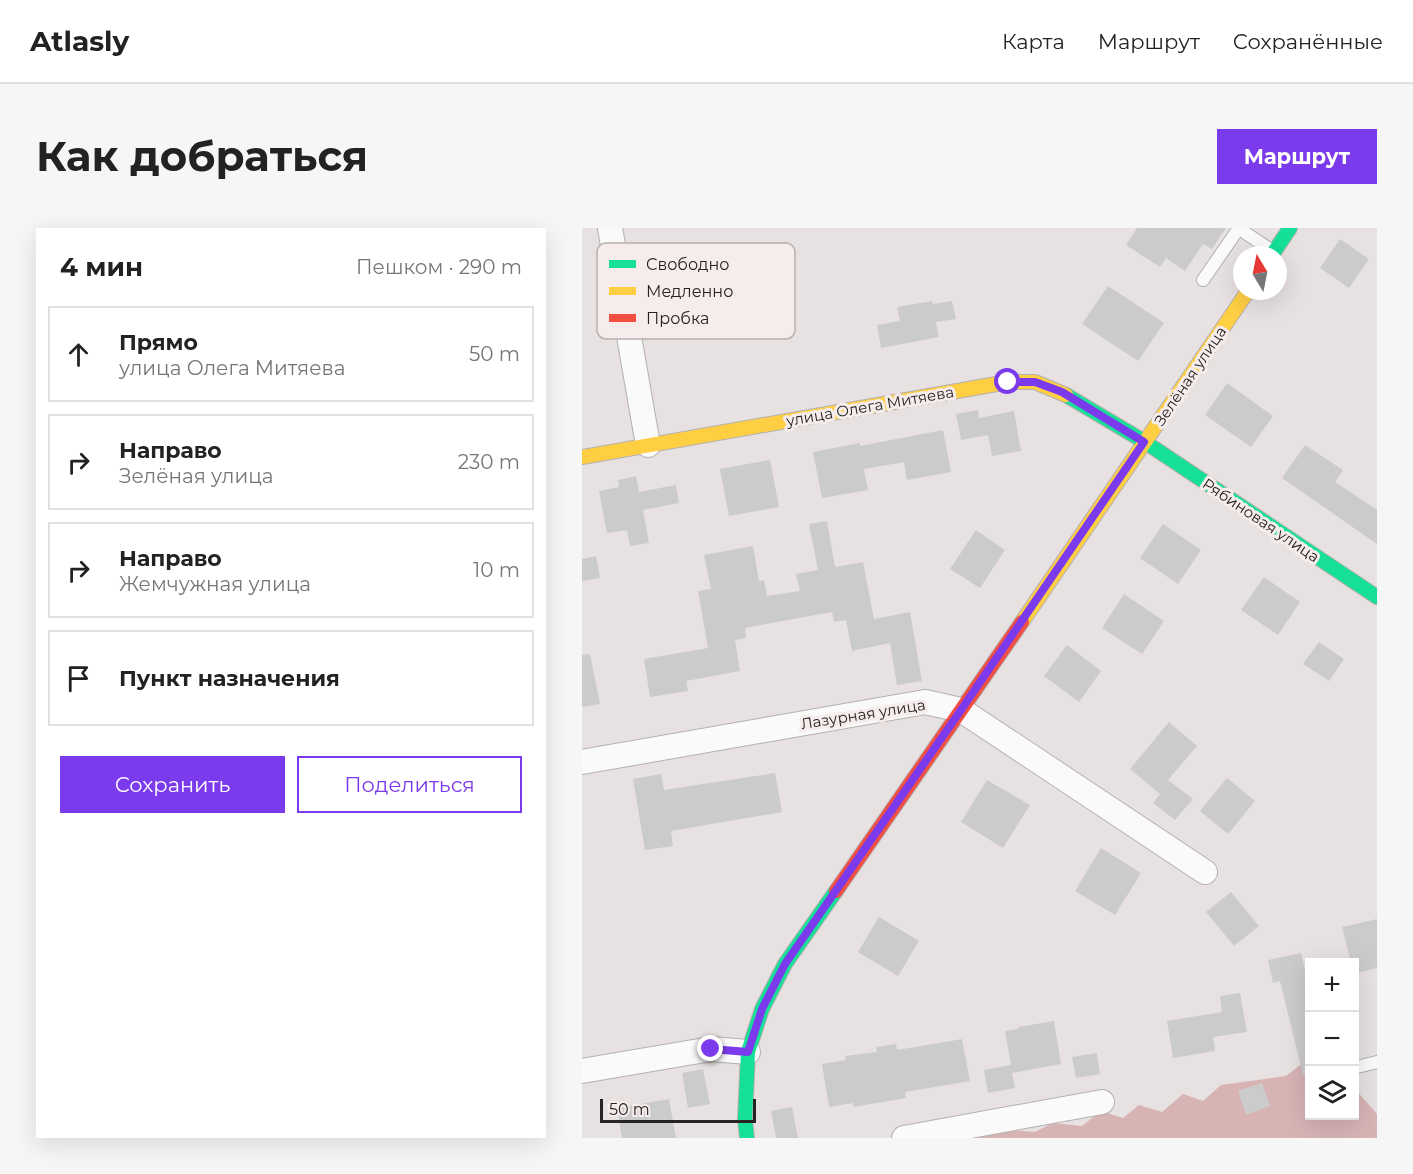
<!DOCTYPE html>
<html lang="ru">
<head>
<meta charset="utf-8">
<style>
  :root { --surface:#fff; --page:#f6f6f6; --text:#222; --muted:#767676; --line:#e0e0e0; --accent:#7c3aed }
  body { margin:0; font-family:Montserrat,sans-serif; background:var(--page); color:var(--text) }
  .controls { position:absolute; right:18px; bottom:18px; display:grid; overflow:hidden; border-radius:0px; box-shadow:0 6px 24px #0002 }
  .controls button { width:54px; height:54px; display:grid; place-items:center; padding:0; border:0; border-bottom:2px solid var(--line); background:var(--surface); color:var(--text); font:30px sans-serif }
  .compass { position:absolute; left:651px; top:18px; width:54px; height:54px; border-radius:50%; background:var(--surface); box-shadow:0 6px 24px #0002; rotate:350deg }
  .scale { position:absolute; left:18px; bottom:15px; width:156px; box-sizing:border-box; padding-left:6px; border:3px solid #262323; border-top:0; font-size:16px; line-height:21px; white-space:nowrap; color:#262323; -webkit-text-stroke:4px #f6ecec; paint-order:stroke }
  .stop { position:absolute; width:18px; height:18px; margin:-14px; border:4px solid #7c3aed; border-radius:50%; background:#fff }
  .stop.end { background:#7c3aed; border-color:#fff; box-shadow:0 2px 6px #0008 }
  .list { margin:0; padding:0; list-style:none }
  h2 { display:flex; justify-content:space-between; align-items:center; height:78px; margin:0; padding:0 24px; font-size:26px }
  h2 small { font-size:20px; font-weight:400; color:var(--muted) }
  .list li { display:grid; grid-template-columns:39px 1fr auto; gap:18px; align-items:center; box-sizing:border-box; height:96px; margin:0 12px 12px; padding:0 12px; border:2px solid var(--line); border-radius:0px }
  .list b { display:block; font-size:22px; white-space:nowrap }
  .list p { margin:0; font-size:20px; white-space:nowrap; color:var(--muted) }
  .list em { font-size:20px; font-style:normal; color:var(--muted) }
  .actions { display:flex; gap:12px; padding:18px 24px }
  .actions a { flex:1; padding:14px 0; border:2px solid var(--accent); border-radius:0px; text-align:center; font-size:21px; color:var(--accent) }
  .actions .main { background:var(--accent); color:#fff }
  .icon { flex:none; width:33px; height:33px; fill:none; stroke:currentColor; stroke-width:2; stroke-linecap:round; stroke-linejoin:round }
  .map { position:relative; flex:none; width:795px; height:910px; overflow:hidden; border-radius:0px }
  header { display:flex; align-items:center; gap:36px; box-sizing:border-box; height:84px; padding:0 30px; background:var(--surface); border-bottom:2px solid var(--line) }
  header strong { font-size:28px }
  nav { display:flex; gap:33px; margin-inline-start:auto; font-size:21px }
  .intro { display:flex; align-items:center; justify-content:space-between; box-sizing:border-box; height:144px; padding:0 36px }
  h1 { margin:0; font-size:42px }
  .button { padding:15px 27px; border-radius:0px; background:var(--accent); color:#fff; font-size:21px; font-weight:700 }
  main { display:flex; gap:36px; padding:0 36px }
  aside { flex:1; background:var(--surface); border-radius:0px; box-shadow:0 6px 24px #0002 }
  .map>svg:first-child { display:block }
</style>
</head>
<body>
<header>
<strong>Atlasly</strong>
<nav><a>Карта</a><a>Маршрут</a><a>Сохранённые</a></nav>
</header>
<div class="intro"><h1>Как добраться</h1><a class="button">Маршрут</a></div>
<main>
<aside>
<h2>4 мин<small>Пешком · 290 m</small></h2>
<ul class="list">
<li><svg class="icon" aria-label="ahead" viewBox="0 0 24 24"><path d="M12 20V5M6 11l6-6 6 6"/></svg><div><b>Прямо</b><p>улица Олега Митяева</p></div><em>50 m</em></li>
<li><svg class="icon" aria-label="right" viewBox="0 0 24 24"><path d="M7 20v-9h11M14 6l5 5-5 5"/></svg><div><b>Направо</b><p>Зелёная улица</p></div><em>230 m</em></li>
<li><svg class="icon" aria-label="right" viewBox="0 0 24 24"><path d="M7 20v-9h11M14 6l5 5-5 5"/></svg><div><b>Направо</b><p>Жемчужная улица</p></div><em>10 m</em></li>
<li><svg class="icon" aria-label="arrive" viewBox="0 0 24 24"><path d="M6 21V4h12l-3 4 3 4H6"/></svg><div><b>Пункт назначения</b></div></li>
</ul>
<div class="actions"><a class="main">Сохранить</a><a>Поделиться</a></div>
</aside>
<div class="map">
<svg width="795" height="910" viewBox="0 0 795 910">
  <rect width="100%" height="100%" fill="#e7e1e1"/>
  <path fill="#d7b3b4" d="M727 830 728 888H772L773 861 795 886V910H395L417 901 453 904 471 895 500 898 519 883 541 890 557 877 580 884 601 866 621 873 639 857 704 848Z"/>
  <g fill="#cccbcc">
    <path d="M555 0H644L630 21 621 16 603 43 584 30 578 39 544 17Z"/>
    <path d="M758 11 787 31 767 60 738 40Z"/>
    <path d="M526 58 582 95 556 133 500 96Z"/>
    <path d="M350 73 351 76 370 73 374 91 354 94 357 109 299 120 295 97 318 93 315 79Z"/>
    <path d="M645 155 691 188 669 219 623 187Z"/>
    <path d="M396 182 397 190 432 183 439 223 410 228 406 207 379 212 374 186Z"/>
    <path d="M361 202 369 244 325 252 322 234 282 241 286 262 240 270 231 224 278 215V218Z"/>
    <path d="M723 217 761 242 753 254 795 282V316L700 250Z"/>
    <path d="M188 232 197 279 147 288 138 241Z"/>
    <path d="M54 248 57 264 94 257 97 275 61 282 67 315 48 318 45 302 25 305 17 263 37 259 36 252Z"/>
    <path d="M245 293 253 339 281 334 292 391 328 384 340 453 315 457 308 415 270 423 264 392 252 394 250 384 163 400 164 410 153 412 158 443 104 453 106 463 68 469 62 431 126 420 116 363 129 361 122 327 171 318 177 353 182 352 185 368 218 363 214 346 236 342 227 296Z"/>
    <path d="M581 296 619 322 596 356 558 330Z"/>
    <path d="M394 302 423 322 398 360 368 341Z"/>
    <path d="M14 328 18 350 0 353V331Z"/>
    <path d="M682 349 718 374 696 407 659 382Z"/>
    <path d="M542 366 582 393 560 426 520 400Z"/>
    <path d="M737 414 762 431 747 453 721 436Z"/>
    <path d="M485 417 519 443 497 474 462 448Z"/>
    <path d="M8 426 18 476 0 479V427Z"/>
    <path d="M587 494 615 518 586 552 611 571 593 592 571 575 578 566 548 541Z"/>
    <path d="M193 545 200 584 89 603 91 618 63 622 51 551 79 546 82 562Z"/>
    <path d="M645 550 673 573 646 606 618 583Z"/>
    <path d="M405 552 448 577 421 620 379 594Z"/>
    <path d="M519 620 559 645 533 687 493 663Z"/>
    <path d="M649 664 677 698 652 718 624 684Z"/>
    <path d="M297 689 337 713 316 748 276 724Z"/>
    <path d="M795 691V740L772 746V735H769L760 699Z"/>
    <path d="M719 725 725 751 728 750V847H721L698 753 691 755 686 732Z"/>
    <path d="M658 765 665 804 631 809 633 823 591 830 585 793 640 784 638 768Z"/>
    <path d="M472 793 479 836 430 845 433 860 406 865 402 842 429 837 423 803 436 801V799Z"/>
    <path d="M380 811 388 853 323 864 324 870 271 879V875L247 879 240 836 264 832 263 828 295 824 294 819 314 816 315 822Z"/>
    <path d="M515 825 518 846 494 850 490 829Z"/>
    <path d="M121 841 128 876 106 880 100 845Z"/>
    <path d="M680 855 688 878 664 887 656 863Z"/>
    <path d="M87 871 94 910H40L35 880Z"/>
    <path d="M210 879 216 910H194L189 883Z"/>
  </g>
  <g fill="none" stroke-linecap="round" stroke-linejoin="round">
    <defs>
      <g id="lane">
        <path d="M656 0 692 24"/>
        <path d="M621 52 657 0"/>
        <path d="M779 838 795 834"/>
      </g>
      <g id="street">
        <path d="M28 0 66 217"/>
        <path d="M0 534 343 474 379 482 623 644"/>
        <path d="M0 843 129 821 166 824"/>
        <path d="M322 910 520 874"/>
      </g>
      <g id="fast">
        <path d="M690 27 708 0"/>
        <path d="M484 167 563 214 795 369"/>
        <path d="M165 910 163 891 166 824 180 781 203 736 254 663"/>
      </g>
      <g id="slow">
        <path d="M0 229 426 154H453L484 167"/>
        <path d="M440 394 666 63"/>
      </g>
      <path id="jam" d="M254 663 440 394"/>
    </defs>
    <use href="#lane" stroke="#b4b0b0" stroke-width="14"/>
    <use href="#street" stroke="#b4b0b0" stroke-width="26"/>
    <use href="#fast" stroke="#b4b0b0" stroke-width="16"/>
    <use href="#slow" stroke="#b4b0b0" stroke-width="16"/>
    <use href="#jam" stroke="#b4b0b0" stroke-width="16"/>
    <use href="#lane" stroke="#fbfafa" stroke-width="12"/>
    <use href="#street" stroke="#fbfafa" stroke-width="24"/>
    <use href="#fast" stroke="#16e098" stroke-width="14"/>
    <use href="#slow" stroke="#ffcf43" stroke-width="14"/>
    <use href="#jam" stroke="#f24e42" stroke-width="14"/>
  </g>
  <g fill="none" stroke-linecap="round" stroke-linejoin="round">
    <path stroke="#7c3aed" stroke-width="8" d="M129 821 166 824 180 781 203 736 379 482 562 214 480 164 453 154H426"/>
  </g>
  <g text-anchor="middle" dominant-baseline="central" stroke-width="6" stroke-linejoin="round" paint-order="stroke">
    <g font-size="15" fill="#262323" stroke="#f6ecec">
      <text transform="translate(608 148) rotate(-56)">Зелёная улица</text>
      <text transform="translate(288 178) rotate(-10)">улица Олега Митяева</text>
      <text transform="translate(679 292) rotate(34)">Рябиновая улица</text>
      <text transform="translate(281 486) rotate(-9)">Лазурная улица</text>
    </g>
  </g>
  <rect x="15" y="15" width="198" height="96" rx="9" fill="#f6ecec" stroke="#b8b0b0" stroke-width="1.5"/>
  <rect x="27" y="32" width="27" height="8" fill="#16e098"/>
  <rect x="27" y="59" width="27" height="8" fill="#ffcf43"/>
  <rect x="27" y="86" width="27" height="8" fill="#f24e42"/>
  <g font-size="16" fill="#262323">
    <text x="64" y="42">Свободно</text>
    <text x="64" y="69">Медленно</text>
    <text x="64" y="96">Пробка</text>
  </g>
</svg>
<div class="controls">
<button>+</button>
<button>−</button>
<button><svg class="icon" aria-label="layers" viewBox="0 0 24 24"><path d="M12 4l9 5-9 5-9-5zM3 14l9 5 9-5"/></svg></button>
</div>
<svg class="compass" viewBox="-18 -18 36 36"><path d="M0-13l5 13h-10z" fill="#e53935"/><path d="M0 13l5-13h-10z" fill="#767676"/></svg>
<div class="scale">50 m</div>
<div class="stop" style="left:426px;top:154px"></div>
<div class="stop end" style="left:129px;top:821px"></div>
</div>
</main>
</body>
</html>
